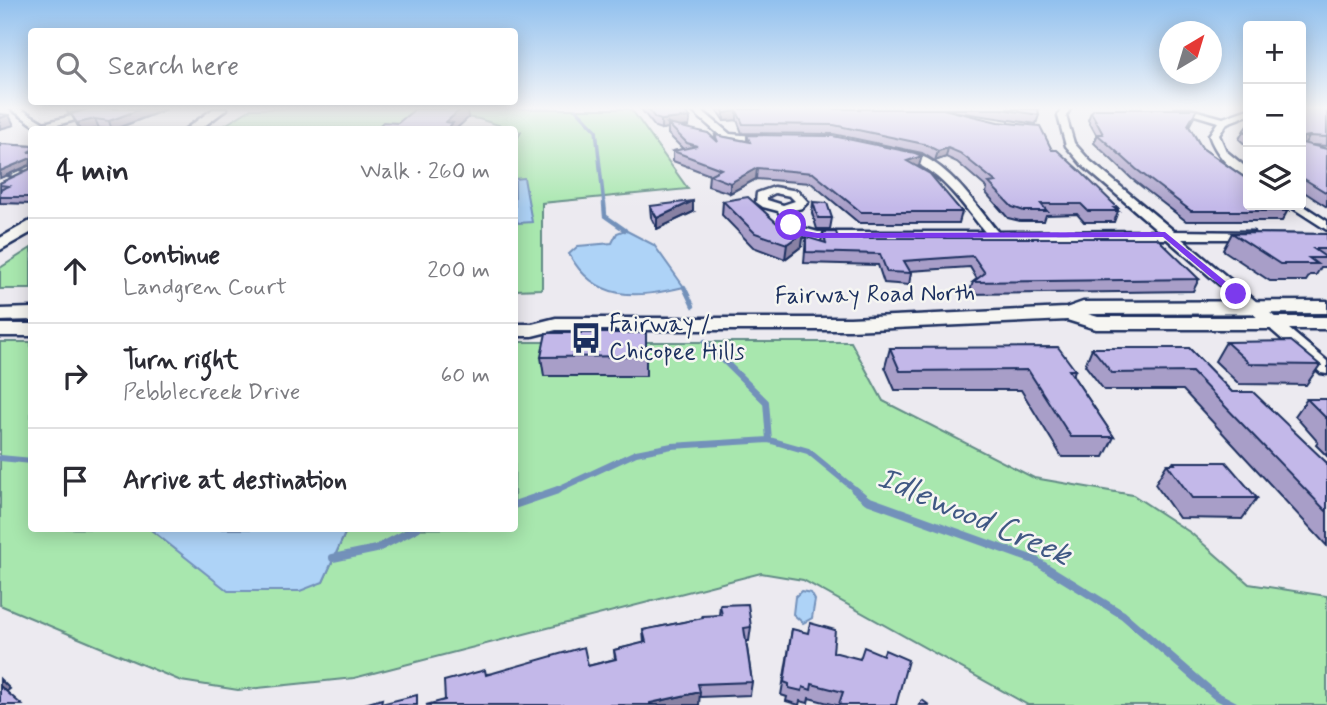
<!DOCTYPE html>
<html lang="en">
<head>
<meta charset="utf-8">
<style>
  :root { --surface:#fff; --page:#f7f7f7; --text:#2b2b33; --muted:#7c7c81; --line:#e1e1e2 }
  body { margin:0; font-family:Mynerve,sans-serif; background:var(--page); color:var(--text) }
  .controls { position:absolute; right:21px; top:21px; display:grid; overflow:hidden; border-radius:7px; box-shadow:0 4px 18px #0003 }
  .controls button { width:63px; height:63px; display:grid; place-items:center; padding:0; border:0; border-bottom:2px solid var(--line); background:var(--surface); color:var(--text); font:35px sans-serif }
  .compass { position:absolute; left:1159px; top:21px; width:63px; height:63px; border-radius:50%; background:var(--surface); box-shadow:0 4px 18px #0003; rotate:38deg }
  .stop { position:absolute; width:21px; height:21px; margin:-16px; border:5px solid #7c3aed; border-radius:50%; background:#fff }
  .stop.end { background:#7c3aed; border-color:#fff; box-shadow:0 2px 7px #0008 }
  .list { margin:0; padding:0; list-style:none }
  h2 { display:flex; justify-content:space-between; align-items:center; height:91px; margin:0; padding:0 28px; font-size:30px }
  h2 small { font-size:23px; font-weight:400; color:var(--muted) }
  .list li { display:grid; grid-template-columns:46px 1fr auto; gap:21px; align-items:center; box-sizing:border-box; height:105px; padding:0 28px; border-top:2px solid var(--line) }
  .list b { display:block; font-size:26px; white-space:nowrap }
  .list p { margin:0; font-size:23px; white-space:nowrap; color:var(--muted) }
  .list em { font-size:23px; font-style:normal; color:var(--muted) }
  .icon { flex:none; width:38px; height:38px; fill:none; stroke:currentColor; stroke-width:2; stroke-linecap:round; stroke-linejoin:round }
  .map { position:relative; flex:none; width:1327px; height:705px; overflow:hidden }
  .search { position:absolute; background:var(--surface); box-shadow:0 4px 18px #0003; left:28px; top:28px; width:490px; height:77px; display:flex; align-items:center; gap:18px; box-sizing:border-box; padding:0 24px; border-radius:7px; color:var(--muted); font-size:26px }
  .panel { position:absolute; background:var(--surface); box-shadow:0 4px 18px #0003; left:28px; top:126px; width:490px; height:406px; border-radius:7px }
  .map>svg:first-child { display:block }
</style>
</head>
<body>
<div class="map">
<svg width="1327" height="705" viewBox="0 0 1327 705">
  <rect width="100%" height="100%" fill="#eceaf0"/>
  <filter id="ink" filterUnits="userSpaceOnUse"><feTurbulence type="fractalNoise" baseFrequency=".0143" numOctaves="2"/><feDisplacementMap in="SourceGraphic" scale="14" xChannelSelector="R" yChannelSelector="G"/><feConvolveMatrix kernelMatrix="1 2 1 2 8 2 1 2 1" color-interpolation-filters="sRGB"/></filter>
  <g filter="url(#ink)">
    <g fill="#a8e7ae" stroke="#628b86" stroke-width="2">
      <path d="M251 109H628L634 113 688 189 542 203V289L515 290 514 144 521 132 479 119 421 110 403 129 217 130Z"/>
      <path d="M31 248V289H0V268Z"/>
      <path d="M0 342H31L32 528 150 529 228 590 323 582 347 529 514 528 515 342H851L883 401 1034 478 1133 495 1191 533 1249 584 1327 596V705H1028L803 580 761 573 354 678 238 690 181 681 0 605Z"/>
    </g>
    <g fill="#aed3f7" stroke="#7391ba" stroke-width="2">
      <path d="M524 178 532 222 518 223 515 215V179Z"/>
      <path d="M625 230 654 245 684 287C637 298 596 303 569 254L578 246 612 243 617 233Z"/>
      <path d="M150 529H347L323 582 300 591H228Z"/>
      <path d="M801 591 811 593 815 600 812 618 803 623 793 614 795 597Z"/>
    </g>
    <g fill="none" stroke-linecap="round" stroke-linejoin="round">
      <path stroke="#7391ba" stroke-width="3.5" d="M576 109 596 130 604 205"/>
      <g stroke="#7391ba" stroke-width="4.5">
        <path d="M604 203 605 216 625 230"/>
        <path d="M684 287 693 306"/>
      </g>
      <g stroke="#7391ba" stroke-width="6">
        <path d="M705 342 766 402 769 440"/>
        <path d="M0 458 32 461"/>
        <path d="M552 492 636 453 672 446 769 440 808 451 858 492"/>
      </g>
      <g stroke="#7391ba" stroke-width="8">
        <path d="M855 490 867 500 1034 560 1123 615 1215 695 1234 705"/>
        <path d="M514 505 558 490"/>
        <path d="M333 558 376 549 417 528"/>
      </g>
      <defs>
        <g id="minor">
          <path d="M11 109H21L44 123 99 109H115L50 127 52 130H41Z"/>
          <path d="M690 109H700L730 134 766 137 771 140 766 143 724 139Z"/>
          <path d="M1061 109H1070L1066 116 1074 143 1090 161 1174 231 1253 232V238L1249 239H1182L1327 361V374L1321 373 1167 239 817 240 792 233 778 211 763 207 756 202 757 193 774 187 798 191 808 202 802 208 790 211 800 227 818 232H985C959 200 940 169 899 156V152C940 149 975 205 998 232L1159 231 1082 165 1066 146 1058 116ZM775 193 790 196 795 201 783 205 767 200V197Z"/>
          <path d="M1175 109H1190L1223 118 1248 109V115L1227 123 1219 135 1226 151 1248 169V177C1230 171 1215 153 1209 135L1218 122Z"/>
          <path d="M0 167 24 172 25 174 20 177 0 173Z"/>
          <path d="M1301 204 1327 221V230L1288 205Z"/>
        </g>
        <g id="secondary">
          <path d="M213 109H227L199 130H184Z"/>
          <path d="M32 220V232L0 250V238Z"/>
          <path d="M1327 301V313L1088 314 1098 317H1327V329H1096L1067 320 850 330H556L532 336H514V324H532L556 318H850L1066 308 1083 302Z"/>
          <path d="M32 308V320L0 321V309Z"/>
          <rect x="0" y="324" width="32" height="12"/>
        </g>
      </defs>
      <use href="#minor" stroke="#1b2f5e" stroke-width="5"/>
      <use href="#secondary" stroke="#1b2f5e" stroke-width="5"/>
      <use href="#minor" fill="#f6f6f2" fill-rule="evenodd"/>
      <use href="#secondary" fill="#f6f6f2" fill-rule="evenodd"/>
    </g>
    <g fill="#a89ec8" stroke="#1b2f5e" stroke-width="2">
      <path d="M167 109 114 130 99 128 92 130H80L71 114Z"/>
      <path d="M641 109H682L690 117 689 126 680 127 715 139V135L747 141V135L919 166 917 167 962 212 959 223H859L811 183 756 179 730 193 708 186 709 175H710L673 161V151L683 149 668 134V128L661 129 655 127Z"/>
      <path d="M716 109H1038L1039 115 1036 124 944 110 1052 150 1118 208V211L1114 222H1084L1077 214 1046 215 1044 221H1020L1008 218 986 193 987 188 957 162 946 157 935 161 922 153 833 134 742 133 737 120 724 121Z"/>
      <path d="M1301 109H1327V146L1312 145 1327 149V207L1301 190Z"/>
      <path d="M1091 112 1194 117 1189 126 1202 148 1289 208 1282 221H1186L1132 179 1094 143 1097 136 1088 120Z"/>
      <path d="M1248 125V147L1239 139 1244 130Z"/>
      <path d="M0 144 32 146V204L0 203V183L30 169 31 165 0 178Z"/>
      <path d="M723 201 802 246 785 259 753 247 722 215Z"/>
      <path d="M813 202 832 218 830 229H817L812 213Z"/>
      <path d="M650 206 693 212 657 229 651 217Z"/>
      <path d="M823 232 838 238 1199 279 1193 291 969 294 973 282 977 279 970 267 910 271 911 273 909 285 884 283 878 265 804 263 806 237 821 242Z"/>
      <path d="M1232 233 1327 234V267H1321L1316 275H1310L1306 281H1270L1223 250Z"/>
      <path d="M646 333V376H544L541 357Z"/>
      <path d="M1226 342 1320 365 1306 385 1239 384 1215 361Z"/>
      <path d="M890 348 1075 370 1073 376 1114 437 1104 457H1062L1021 390H895L885 367Z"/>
      <path d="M1092 348H1189L1232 392 1327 463V546L1183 390H1104L1085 365Z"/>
      <path d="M1307 399H1327V456L1316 445 1318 442 1295 416Z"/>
      <path d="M1174 462 1257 498 1242 519 1179 518 1155 484 1167 464H1172Z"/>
      <path d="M720 605 751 627 749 641H746L752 682 750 695 700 697 445 700 486 674 588 666 615 659 614 650 644 643 643 630 719 615Z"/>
      <path d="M792 629 833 652 896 705H836L809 698 808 703 800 701 799 705 786 701 787 697 781 695Z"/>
    </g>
    <g fill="#8881a3" stroke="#1b2f5e" stroke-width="2">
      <path d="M66 109H87L68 114Z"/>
      <path d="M141 109H167L112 130 109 121Z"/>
      <path d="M461 109H467L468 118 455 130H446V122Z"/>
      <path d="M737 111V120L724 121V113Z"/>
      <path d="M9 115 14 125 0 129V118Z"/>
      <path d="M690 117 689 126 671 128 668 124V128L661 129V120Z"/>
      <path d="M95 119 99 128 92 130H80L77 123Z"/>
      <path d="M1309 136 1304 145 1301 146 1303 137Z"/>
      <path d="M948 148 946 157 935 161 938 151Z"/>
      <path d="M922 156 919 166 905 171 907 161Z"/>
      <path d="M31 158 32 164 0 178V171Z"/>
      <path d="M757 168 756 179 730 193V183Z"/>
      <path d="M693 201V212L657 229V218Z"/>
      <path d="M804 232 802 246 785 259 787 244Z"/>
      <path d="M0 679 10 689 6 692 0 686Z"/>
      <path d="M700 692 699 705H650V703Z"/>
    </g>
    <g fill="#c3b8e9" stroke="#1b2f5e" stroke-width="2">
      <path d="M89 109H141L109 121 95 119 77 123 71 114Z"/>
      <path d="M415 109H461L446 122 453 123 446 130H375L383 122 398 123Z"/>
      <path d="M648 109H682L690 117 661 120 655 118Z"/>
      <path d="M722 109H943L998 122 1040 126 1052 150H1057L1080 171 1118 208H1114L1118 211H1088L1081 204H1041L1047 211H1024L1012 207 989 183 996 182 960 153 948 148 938 151 924 144 834 125 743 124 737 111 724 113Z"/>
      <path d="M1001 109H1038L1039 115Z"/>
      <path d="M1094 109H1197L1188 125 1202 148 1248 180V205H1284L1289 208H1284L1288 211H1191L1136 169 1097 134H1103L1091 112Z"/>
      <path d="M1301 109H1327V137L1309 136 1303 137 1302 143 1327 149V193L1301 177Z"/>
      <path d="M0 114 9 115 0 118Z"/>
      <path d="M668 124 708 133 718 142 715 135 750 142 747 135 833 136 915 153 922 156 907 161 930 174 962 212H861L813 173 757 168 730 183 709 175 721 169 673 151 697 146 687 143Z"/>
      <path d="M1248 125V134L1244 130Z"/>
      <path d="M0 144 32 146V150L28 152H32V197H0V190L9 186 0 185V183L30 169 31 158 0 171Z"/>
      <path d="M748 197 777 223 804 232 787 244 755 233 723 201Z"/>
      <path d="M693 201 657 218 650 206Z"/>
      <path d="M813 202 827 203 832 218H818Z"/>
      <path d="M823 232H836L838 238H1157L1199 279 973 282 985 273 973 256 904 261 911 273 887 272 880 254 806 252V237L826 243Z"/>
      <path d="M1232 233 1327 234V249H1314L1327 258H1309L1317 264H1280Z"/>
      <path d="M546 333H646V356L541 357Z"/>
      <path d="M1291 341 1320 365 1250 364 1226 342Z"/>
      <path d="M1058 347 1075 370H1069L1114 437H1071L1028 370 900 371 890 348Z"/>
      <path d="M1092 348H1189L1232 392H1253L1327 463V512L1192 372 1112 373Z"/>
      <path d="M1307 399H1327V419Z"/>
      <path d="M1174 462H1226L1257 498H1192L1167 464H1175Z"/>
      <path d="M748 604 751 627 744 628 752 682 698 684 700 692 650 703V705H426L445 700 444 681 485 670 486 675 584 647 588 666 616 659 614 650 646 642 643 630 703 618 702 616 722 615 720 605Z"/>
      <path d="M810 623 835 630 833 652 860 659 864 647 883 655 885 650 908 660 896 705H841L839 704 843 692 812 684 811 690 803 687 802 691 789 688V684L784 682 792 629 808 633Z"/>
      <path d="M0 686 22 705H0Z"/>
      <path d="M417 695V705H361L382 699 381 704Z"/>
      <path d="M922 700 929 705H919Z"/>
    </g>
  </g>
  <linearGradient id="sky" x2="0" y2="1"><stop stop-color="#91c0ee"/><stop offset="0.52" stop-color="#f6f6f8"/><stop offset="1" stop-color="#f6f6f8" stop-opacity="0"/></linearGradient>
  <rect width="1327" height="208" fill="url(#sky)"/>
  <path fill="#7c3aed" d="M791 222 806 231 817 233 1165 232 1241 294 1233 296 1163 237 817 238 800 236 787 225Z"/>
  <defs>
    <symbol id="bus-bare" viewBox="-9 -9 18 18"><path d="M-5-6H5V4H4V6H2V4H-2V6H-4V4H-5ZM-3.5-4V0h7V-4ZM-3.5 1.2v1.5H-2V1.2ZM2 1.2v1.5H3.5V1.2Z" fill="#1b2f5e" stroke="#f6f6f2" stroke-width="2.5" paint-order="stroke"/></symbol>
  </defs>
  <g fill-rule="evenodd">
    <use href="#bus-bare" x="564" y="316" width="44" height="44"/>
  </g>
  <g text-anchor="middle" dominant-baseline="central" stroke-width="5" stroke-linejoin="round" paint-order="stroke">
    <g font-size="24" fill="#1b2f5e" stroke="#f6f6f2">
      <text transform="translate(875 295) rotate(-1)">Fairway Road North</text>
    </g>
    <g font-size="24" fill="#1b2f5e" stroke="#f6f6f2" text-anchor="start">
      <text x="609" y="324">Fairway /<tspan x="609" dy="28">Chicopee Hills</tspan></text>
    </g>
    <g font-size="32" font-style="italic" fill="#405884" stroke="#f6f6f2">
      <text transform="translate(974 517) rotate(23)">Idlewood Creek</text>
    </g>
  </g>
</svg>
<div class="controls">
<button>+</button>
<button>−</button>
<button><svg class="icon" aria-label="layers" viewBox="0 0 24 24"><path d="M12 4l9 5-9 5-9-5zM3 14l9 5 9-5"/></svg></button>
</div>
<svg class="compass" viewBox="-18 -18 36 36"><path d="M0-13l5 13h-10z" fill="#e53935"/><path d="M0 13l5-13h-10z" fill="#7c7c81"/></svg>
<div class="stop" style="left:791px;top:225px"></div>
<div class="stop end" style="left:1236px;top:294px"></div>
<div class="search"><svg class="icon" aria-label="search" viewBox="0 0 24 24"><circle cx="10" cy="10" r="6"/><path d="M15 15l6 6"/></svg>Search here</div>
<section class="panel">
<h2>4 min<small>Walk · 260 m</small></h2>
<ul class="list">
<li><svg class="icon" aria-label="ahead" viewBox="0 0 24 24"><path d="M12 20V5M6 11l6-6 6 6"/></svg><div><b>Continue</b><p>Landgren Court</p></div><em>200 m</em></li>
<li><svg class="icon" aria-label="right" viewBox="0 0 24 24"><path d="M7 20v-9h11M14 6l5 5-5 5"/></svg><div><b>Turn right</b><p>Pebblecreek Drive</p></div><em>60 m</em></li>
<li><svg class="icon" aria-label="arrive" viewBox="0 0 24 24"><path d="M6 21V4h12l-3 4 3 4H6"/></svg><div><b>Arrive at destination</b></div></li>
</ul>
</section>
</div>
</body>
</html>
